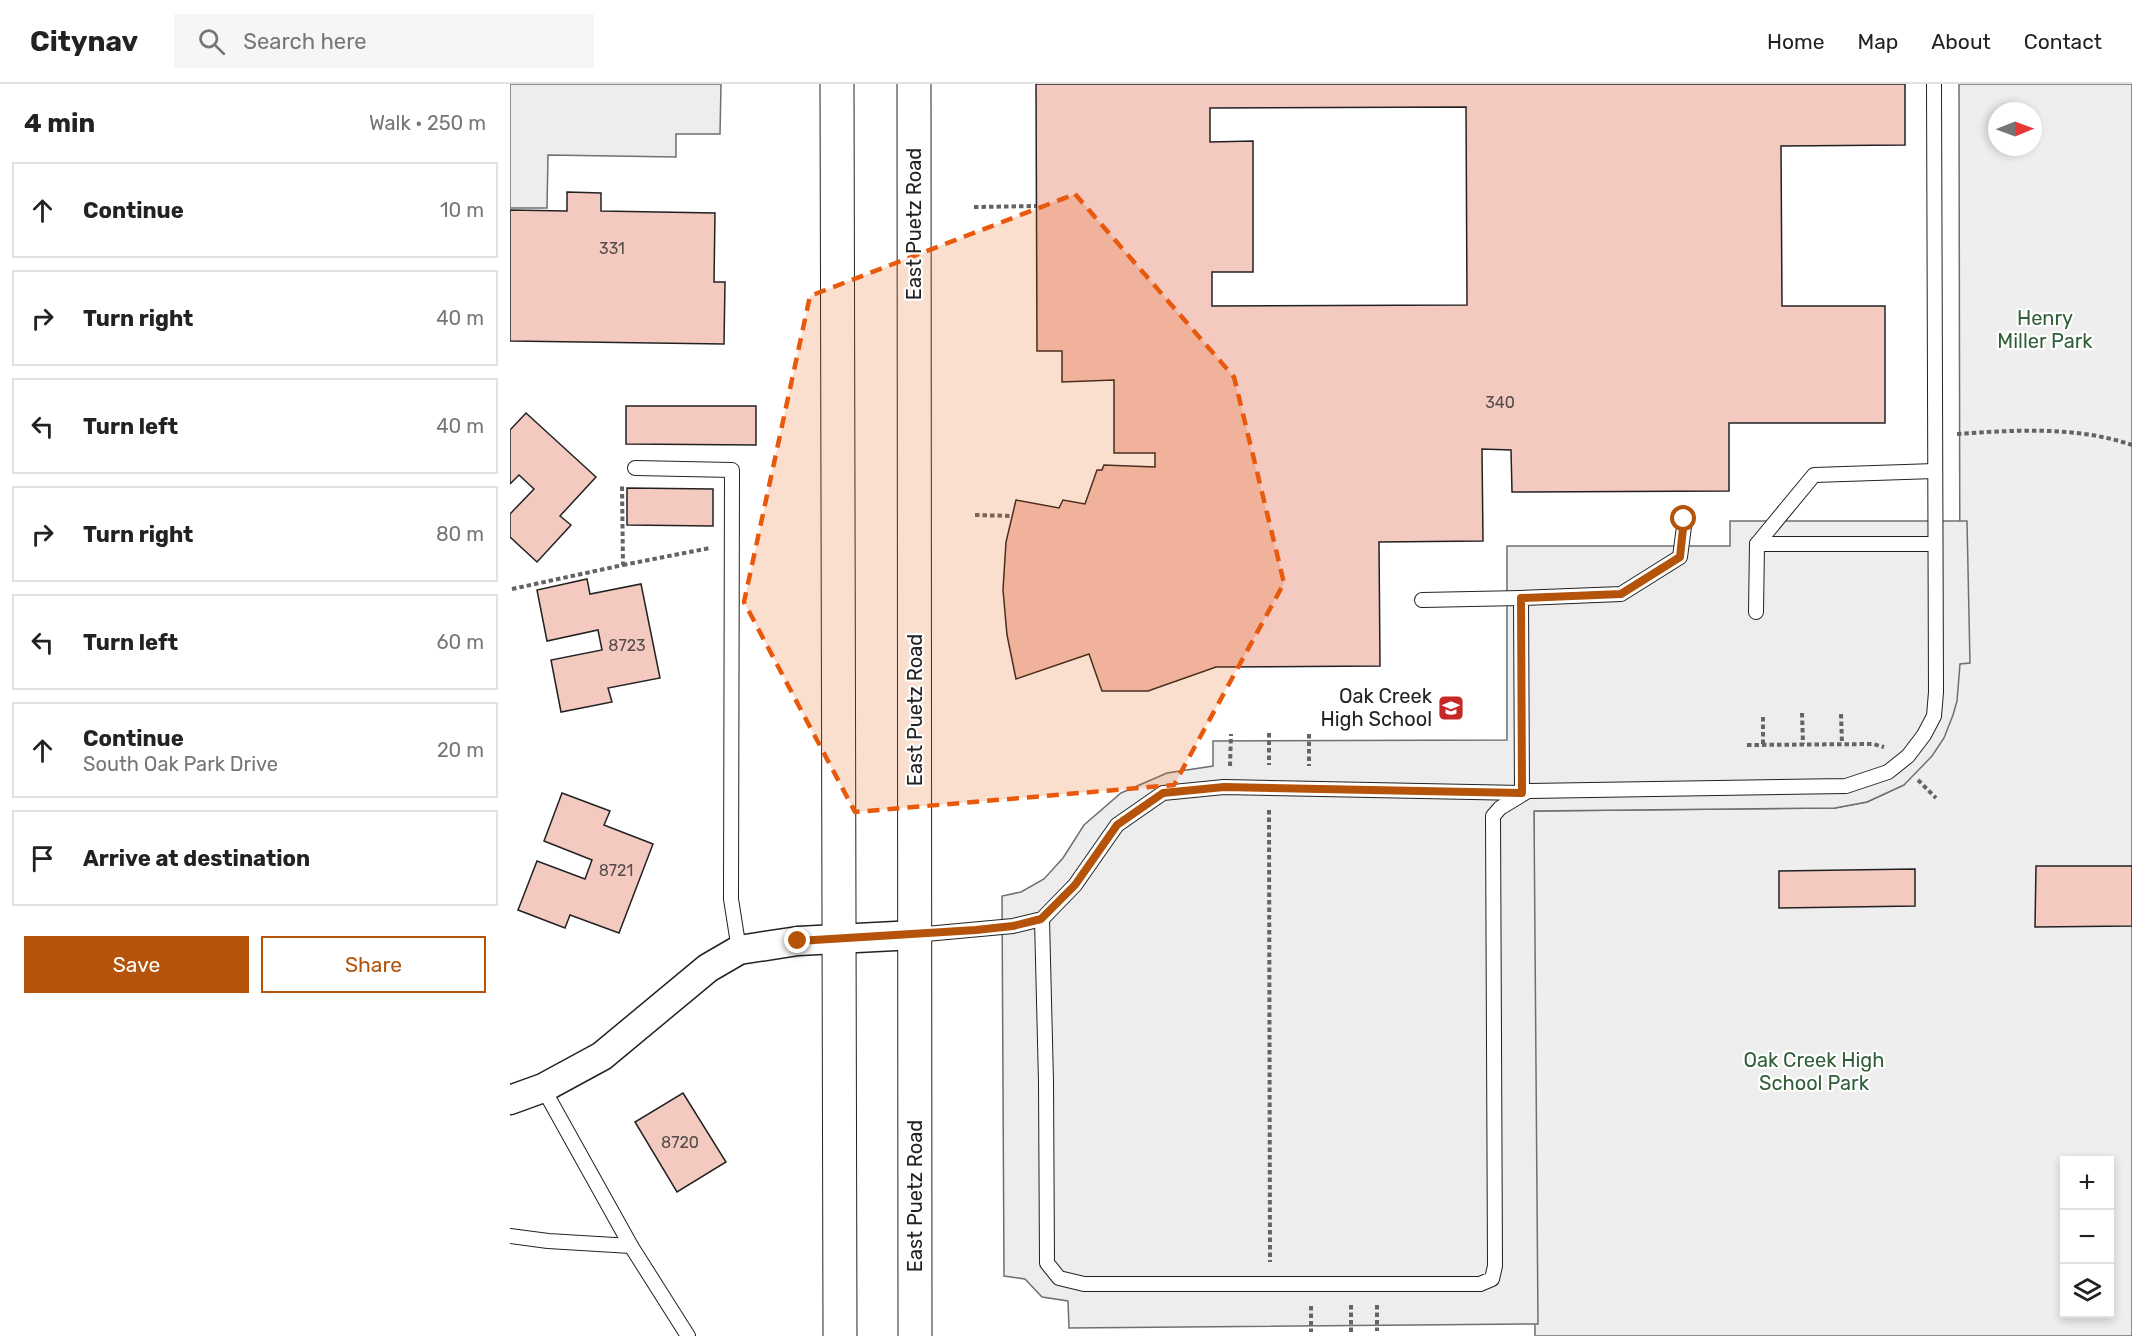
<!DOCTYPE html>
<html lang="en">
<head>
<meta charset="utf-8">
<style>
  :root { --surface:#fff; --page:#f6f6f6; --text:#222; --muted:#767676; --line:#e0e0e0; --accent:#b45309 }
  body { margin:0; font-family:Rubik,sans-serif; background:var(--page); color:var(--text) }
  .controls { position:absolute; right:18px; bottom:18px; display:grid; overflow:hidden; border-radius:0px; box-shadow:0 3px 9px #0003 }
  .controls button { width:54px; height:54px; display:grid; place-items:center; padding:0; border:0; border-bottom:2px solid var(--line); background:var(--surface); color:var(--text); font:30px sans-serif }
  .compass { position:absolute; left:1478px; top:18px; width:54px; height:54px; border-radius:50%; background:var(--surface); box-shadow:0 3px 9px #0003; rotate:89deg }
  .stop { position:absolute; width:18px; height:18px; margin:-14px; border:4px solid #b45309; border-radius:50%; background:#fff }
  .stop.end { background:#b45309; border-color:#fff; box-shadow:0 2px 6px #0008 }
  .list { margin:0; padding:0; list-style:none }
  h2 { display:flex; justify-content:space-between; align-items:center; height:78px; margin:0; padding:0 24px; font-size:26px }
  h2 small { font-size:20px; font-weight:400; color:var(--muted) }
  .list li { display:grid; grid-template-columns:39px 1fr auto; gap:18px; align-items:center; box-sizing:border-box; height:96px; margin:0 12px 12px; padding:0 12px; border:2px solid var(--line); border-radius:0px }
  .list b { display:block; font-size:22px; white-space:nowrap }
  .list p { margin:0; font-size:20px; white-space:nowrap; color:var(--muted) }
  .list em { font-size:20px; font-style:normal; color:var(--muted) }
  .actions { display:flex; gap:12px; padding:18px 24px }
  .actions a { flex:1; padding:14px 0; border:2px solid var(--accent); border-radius:0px; text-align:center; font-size:21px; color:var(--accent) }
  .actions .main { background:var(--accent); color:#fff }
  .icon { flex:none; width:33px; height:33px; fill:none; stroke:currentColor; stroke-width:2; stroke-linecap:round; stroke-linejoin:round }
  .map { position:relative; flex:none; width:1622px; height:1252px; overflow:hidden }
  header { display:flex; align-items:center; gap:36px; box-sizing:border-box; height:84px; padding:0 30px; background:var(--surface); border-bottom:2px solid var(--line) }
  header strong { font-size:28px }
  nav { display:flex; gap:33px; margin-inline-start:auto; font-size:21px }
  .search { width:420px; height:54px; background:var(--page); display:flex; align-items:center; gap:15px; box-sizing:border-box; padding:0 21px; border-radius:0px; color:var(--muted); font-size:22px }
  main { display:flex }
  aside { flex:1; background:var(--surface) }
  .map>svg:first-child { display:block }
</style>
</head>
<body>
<header>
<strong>Citynav</strong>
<div class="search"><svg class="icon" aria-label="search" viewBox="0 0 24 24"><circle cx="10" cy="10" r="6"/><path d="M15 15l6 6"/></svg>Search here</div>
<nav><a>Home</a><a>Map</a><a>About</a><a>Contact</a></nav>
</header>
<main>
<aside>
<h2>4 min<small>Walk · 250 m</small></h2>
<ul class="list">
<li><svg class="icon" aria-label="ahead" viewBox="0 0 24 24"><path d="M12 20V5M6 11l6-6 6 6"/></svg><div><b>Continue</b></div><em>10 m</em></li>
<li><svg class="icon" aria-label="right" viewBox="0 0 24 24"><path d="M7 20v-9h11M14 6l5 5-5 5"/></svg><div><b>Turn right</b></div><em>40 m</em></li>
<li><svg class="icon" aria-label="left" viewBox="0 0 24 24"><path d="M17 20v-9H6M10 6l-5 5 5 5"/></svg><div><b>Turn left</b></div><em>40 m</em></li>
<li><svg class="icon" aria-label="right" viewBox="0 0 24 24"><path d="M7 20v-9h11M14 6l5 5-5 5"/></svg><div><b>Turn right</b></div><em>80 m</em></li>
<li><svg class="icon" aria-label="left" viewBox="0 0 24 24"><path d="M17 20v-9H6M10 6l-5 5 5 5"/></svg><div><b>Turn left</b></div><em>60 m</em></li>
<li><svg class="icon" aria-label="ahead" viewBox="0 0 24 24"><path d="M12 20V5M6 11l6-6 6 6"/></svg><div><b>Continue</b><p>South Oak Park Drive</p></div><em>20 m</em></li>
<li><svg class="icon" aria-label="arrive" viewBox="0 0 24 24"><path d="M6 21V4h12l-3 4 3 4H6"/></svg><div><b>Arrive at destination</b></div></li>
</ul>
<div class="actions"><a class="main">Save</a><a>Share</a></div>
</aside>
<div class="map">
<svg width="1622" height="1252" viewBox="0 0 1622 1252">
  <rect width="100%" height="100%" fill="#fff"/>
  <path fill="#eee" stroke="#6f6f6f" stroke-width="1.5" fill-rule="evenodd" d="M1449 0H1622V1252H1025L1024 727 1325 724 1357 718 1394 701 1450 579ZM1487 27H1523V63H1487ZM1554 1076H1600V1230H1554Z"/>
  <g fill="#ededed" stroke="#6f6f6f" stroke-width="1.5">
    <path d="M0 0H211L210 50H166V73L38 71 37 124H0Z"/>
    <path d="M1220 437H1457L1460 579 1450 580 1447 617 1443 631 1434 654 1422 672 1394 701 1357 718 1325 724 1024 727 1028 1240 559 1244 558 1217 532 1213 515 1195 494 1192 492 812 511 808 534 795 553 774 574 741 611 709 657 689 703 682V657L997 656V462H1220Z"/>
  </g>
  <g fill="#f3c9c0" stroke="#222" stroke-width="1.5" fill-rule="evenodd">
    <path d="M526 0H1395V61L1271 62 1272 222H1375V339H1219V407L1002 408 1001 366 972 365 973 457 869 458 870 582 706 583 638 607H592L579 570 506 595 497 551 493 506 496 458 506 416 549 424 553 416 575 420 587 386H592L594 381 645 383V369H604V296L552 298V267H527ZM956 23 957 221 702 222V188H743V57L700 58V24Z"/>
    <path d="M57 108 91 109V127L205 129 204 198H215L214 260 0 257V126L57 127Z"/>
    <path d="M116 322H246V361L116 360Z"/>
    <path d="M16 329 86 393 50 432 61 441 27 478 0 453V430L24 405 9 391 0 400V346Z"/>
    <path d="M117 404 203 405V442L117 441Z"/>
    <path d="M77 495 80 510 131 500 150 594 98 604 102 618 51 628 41 576 92 566 88 546 37 557 27 506Z"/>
    <path d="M52 709 100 727 94 741 143 760 109 849 60 831 55 844 8 826 27 777 75 795 82 776 34 757Z"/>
    <path d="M1526 782H1622V842L1525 843Z"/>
    <path d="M1405 785V822L1269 824V787Z"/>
    <path d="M173 1009 216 1078 167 1108 125 1038Z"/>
  </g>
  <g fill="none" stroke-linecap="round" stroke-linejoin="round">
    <defs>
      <g id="lane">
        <path d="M125 384 222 386 221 815 229 866"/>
        <path d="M1247 460 1304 391 1425 387"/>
        <path d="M912 516 1011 514"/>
        <path d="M1246 528 1247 460H1425"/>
        <path d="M532 835 536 998 537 1179 549 1194 574 1200H970L982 1195 985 1182 983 732 990 724 1018 707 1336 702 1378 688 1398 672 1414 651 1424 632 1426 608 1424 0"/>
        <path d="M405 851 503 842 532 835 565 801 607 741 653 709 714 703 1012 709 1011 514 1111 510 1170 473 1175 435"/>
        <path d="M33 1004 121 1162 178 1252"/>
        <path d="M0 1152 38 1157 121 1162"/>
      </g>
      <path id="street" d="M0 1016 33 1004 92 972 198 884 229 866 288 857 405 851"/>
      <g id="secondary">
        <path d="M327 0 330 1252"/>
        <path d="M404 0 405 1252"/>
      </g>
    </defs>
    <use href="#lane" stroke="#222" stroke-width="16"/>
    <use href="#street" stroke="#222" stroke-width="31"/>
    <use href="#secondary" stroke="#222" stroke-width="35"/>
    <g stroke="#646464" stroke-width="4" stroke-dasharray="4.5 3" stroke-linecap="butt">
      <path d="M464 123 526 122"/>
      <path d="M1447 350C1504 346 1567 342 1622 361"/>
      <path d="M465 431 502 432"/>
      <path d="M113 481 200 464"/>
      <path d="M2 505 113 481 112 401"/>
      <path d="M1292 629 1293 660"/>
      <path d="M1331 630 1332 660"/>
      <path d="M759 649V681"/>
      <path d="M799 650V682"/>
      <path d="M1253 660V631"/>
      <path d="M1237 661 1363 660 1374 663"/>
      <path d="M720 682 721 650"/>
      <path d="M1408 696 1426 714"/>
      <path d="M759 726 760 1178"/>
      <path d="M841 1221V1248"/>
      <path d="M867 1221V1247"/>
      <path d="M801 1222V1248"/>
    </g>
    <use href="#lane" stroke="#fff" stroke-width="14"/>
    <use href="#street" stroke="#fff" stroke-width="28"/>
    <use href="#secondary" stroke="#fff" stroke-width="33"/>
  </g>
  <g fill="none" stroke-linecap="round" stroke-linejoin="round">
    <path stroke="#b45309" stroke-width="8" d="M288 857 466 846 503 842 531 835 565 801 607 741 653 709 714 703 1012 709 1011 514 1111 510 1170 473 1174 435"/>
  </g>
  <path fill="#e8590c" fill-opacity="0.2" stroke="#e8590c" stroke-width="4.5" stroke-dasharray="12 8" stroke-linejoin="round" d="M565 110 724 293 774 499 664 701 345 728 234 518 300 212Z"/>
  <defs>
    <symbol id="school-square" viewBox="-11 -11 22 22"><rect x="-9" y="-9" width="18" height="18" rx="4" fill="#c62828" stroke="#fff"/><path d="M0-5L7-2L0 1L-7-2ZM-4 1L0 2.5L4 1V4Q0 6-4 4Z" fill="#fff"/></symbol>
  </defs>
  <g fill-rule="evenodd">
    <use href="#school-square" x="926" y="609" width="30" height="30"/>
  </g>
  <g text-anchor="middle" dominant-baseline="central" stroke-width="4.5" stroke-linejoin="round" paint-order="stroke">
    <g font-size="16" fill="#564c4a">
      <text x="102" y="164">331</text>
      <text x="990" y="318">340</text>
      <text x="117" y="561">8723</text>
      <text x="106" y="786">8721</text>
      <text x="170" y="1058">8720</text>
    </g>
    <g font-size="20" fill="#222" stroke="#fff">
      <text transform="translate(404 140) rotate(-90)">East Puetz Road</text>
      <text transform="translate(405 626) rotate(-90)">East Puetz Road</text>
      <text transform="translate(405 1112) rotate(-90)">East Puetz Road</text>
    </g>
    <g font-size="20" fill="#2f5e38" stroke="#fff">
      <text x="1535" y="234">Henry<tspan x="1535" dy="23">Miller Park</tspan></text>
      <text x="1304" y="976">Oak Creek High<tspan x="1304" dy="23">School Park</tspan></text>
    </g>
    <g font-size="20" fill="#222" stroke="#fff" text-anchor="end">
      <text x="922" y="612">Oak Creek<tspan x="922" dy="23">High School</tspan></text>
    </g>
  </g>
</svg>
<div class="controls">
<button>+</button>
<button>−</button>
<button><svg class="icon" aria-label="layers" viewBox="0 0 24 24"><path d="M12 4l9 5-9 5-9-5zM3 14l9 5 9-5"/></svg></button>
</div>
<svg class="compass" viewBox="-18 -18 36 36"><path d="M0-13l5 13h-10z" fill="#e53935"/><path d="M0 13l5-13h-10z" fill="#767676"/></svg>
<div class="stop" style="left:1174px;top:435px"></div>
<div class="stop end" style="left:288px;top:857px"></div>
</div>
</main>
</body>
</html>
